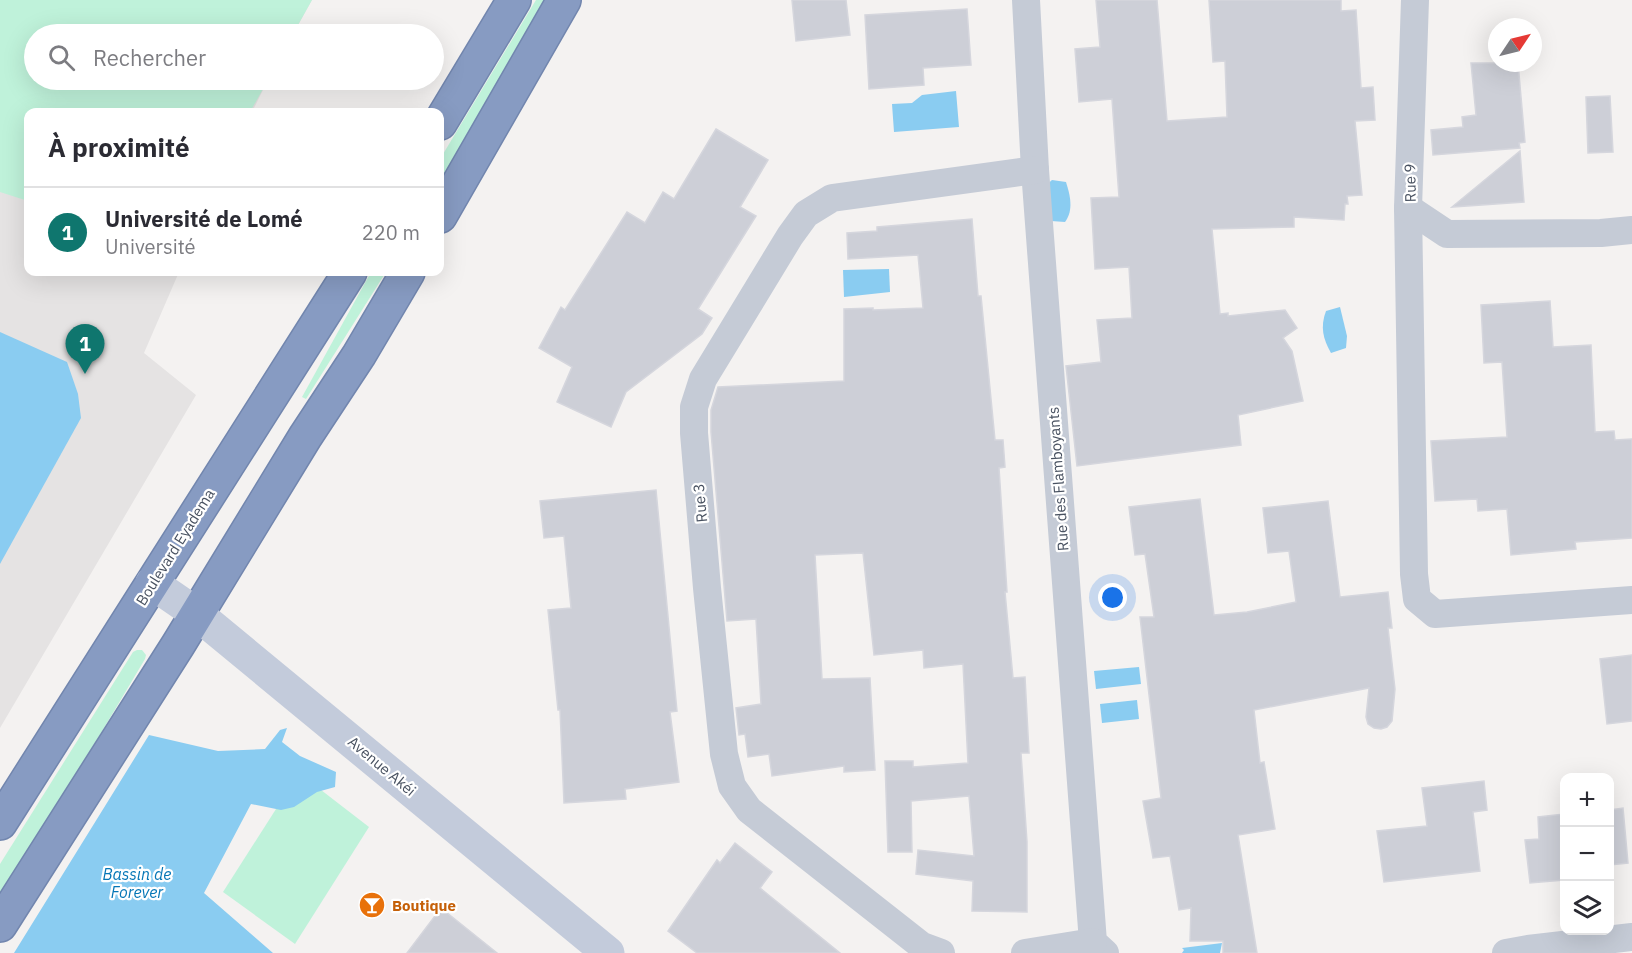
<!DOCTYPE html>
<html lang="fr">
<head>
<meta charset="utf-8">
<style>
  :root { --surface:#fff; --page:#f2f2f3; --text:#2b2b33; --muted:#7c7c81; --line:#e1e1e2; --accent:#0f766e }
  body { margin:0; font-family:"IBM Plex Sans",sans-serif; background:var(--page); color:var(--text) }
  .controls { position:absolute; right:18px; bottom:18px; display:grid; overflow:hidden; border-radius:12px; box-shadow:0 6px 24px #0002 }
  .controls button { width:54px; height:54px; display:grid; place-items:center; padding:0; border:0; border-bottom:2px solid var(--line); background:var(--surface); color:var(--text); font:30px sans-serif }
  .compass { position:absolute; left:1488px; top:18px; width:54px; height:54px; border-radius:50%; background:var(--surface); box-shadow:0 6px 24px #0002; rotate:55deg }
  .you { position:absolute; left:1113px; top:598px; width:21px; height:21px; margin:-15px; border:4px solid #fff; border-radius:50%; background:#1a73e8; box-shadow:0 0 0 9px #1a73e833 }
  .badge { display:grid; place-items:center; width:39px; height:39px; border-radius:50%; background:var(--accent); color:#fff; font-size:20px; font-weight:700 }
  .pin { position:absolute; translate:-50% -50px; filter:drop-shadow(0 2px 3px #0008) }
  .pin::after { content:''; position:absolute; top:32px; width:21px; height:18px; background:inherit; clip-path:polygon(0 0,100% 0,50% 100%) }
  .list { margin:0; padding:0; list-style:none }
  h2 { display:flex; justify-content:space-between; align-items:center; height:78px; margin:0; padding:0 24px; font-size:26px }
  h2 small { font-size:20px; font-weight:400; color:var(--muted) }
  .list li { display:grid; grid-template-columns:39px 1fr auto; gap:18px; align-items:center; box-sizing:border-box; height:90px; padding:0 24px; border-top:2px solid var(--line) }
  .list b { display:block; font-size:22px; white-space:nowrap }
  .list p { margin:0; font-size:20px; white-space:nowrap; color:var(--muted) }
  .list em { font-size:20px; font-style:normal; color:var(--muted) }
  .icon { flex:none; width:33px; height:33px; fill:none; stroke:currentColor; stroke-width:2; stroke-linecap:round; stroke-linejoin:round }
  .map { position:relative; flex:none; width:1632px; height:953px; overflow:hidden }
  .search { position:absolute; background:var(--surface); box-shadow:0 6px 24px #0002; left:24px; top:24px; width:420px; height:66px; display:flex; align-items:center; gap:15px; box-sizing:border-box; padding:0 21px; border-radius:33px; color:var(--muted); font-size:22px }
  .panel { position:absolute; background:var(--surface); box-shadow:0 6px 24px #0002; left:24px; top:108px; width:420px; height:168px; border-radius:12px }
  .map>svg:first-child { display:block }
</style>
</head>
<body>
<div class="map">
<svg width="1632" height="953" viewBox="0 0 1632 953">
  <rect width="100%" height="100%" fill="#f4f2f1"/>
  <path fill="#e5e3e3" d="M0 0H312L293 34H34V80H268L252 112H28V272H179L144 353 196 395 0 728Z"/>
  <g fill="#bff2da">
    <path d="M0 0H312L293 34H34V80H268L250 112H28V201L0 192Z"/>
    <path d="M536 0H550L440 185V159Z"/>
    <path d="M371 272H386L306 399 302 397Z"/>
    <path d="M137 650H142L146 655 145 659 98 738 0 895V864L133 652Z"/>
    <path d="M299 773 369 827 295 944 223 892Z"/>
  </g>
  <g fill="#8accf1">
    <path d="M956 91 959 127 894 132 892 104 912 103 922 95Z"/>
    <path d="M1052 180 1066 182C1070 195 1074 210 1065 222L1051 221 1043 188Z"/>
    <path d="M889 269 890 292 844 297 843 270Z"/>
    <path d="M1340 307 1347 336 1346 348 1331 353C1323 339 1320 327 1326 311Z"/>
    <path d="M0 332 67 362 78 394 81 418 0 564Z"/>
    <path d="M1139 667 1141 684 1096 689 1094 671Z"/>
    <path d="M1137 700 1139 719 1102 723 1100 704Z"/>
    <path d="M287 728 282 742 300 756 336 772 335 787 317 792 294 807 281 810 251 804 204 893 273 953H14L149 735 218 751 265 749 280 730Z"/>
    <path d="M1222 943 1220 953H1182L1184 950 1182 948Z"/>
  </g>
  <g fill="#cdcfd7" stroke="#d5d6dd" stroke-width="1.5">
    <path d="M792 0H846L850 35 796 41Z"/>
    <path d="M1096 0H1157L1167 121 1227 117 1225 61 1213 62 1209 0H1341V11L1356 10 1361 88 1373 87 1375 120 1355 121 1362 195 1347 196 1348 204H1345L1344 220 1294 217V227L1212 229 1220 314 1228 313V316L1285 310 1297 328 1283 338 1292 351 1303 401 1238 415 1241 445 1077 466 1066 366 1101 362 1097 320 1132 318 1129 267 1095 269 1091 198 1119 197 1112 99 1079 102 1075 49 1100 47Z"/>
    <path d="M967 9 971 65 923 68 924 85 869 89 865 15Z"/>
    <path d="M1471 63H1518L1525 142 1519 143 1520 148 1433 155 1431 130 1463 127 1462 117 1476 115Z"/>
    <path d="M1610 96 1613 152 1588 153 1586 97Z"/>
    <path d="M716 129 768 160 740 207 756 216 698 309 712 318 702 334 626 392 611 427 557 402 572 367 539 348 561 307 565 310 627 212 645 223 663 192 674 199Z"/>
    <path d="M1520 151 1524 202 1452 207Z"/>
    <path d="M972 219 978 296H981L995 440H1003L1005 467 999 468 1007 592H1005L1013 678 1025 677 1029 753H1021L1027 842V912L972 911 973 881 916 874 918 850 974 856 969 796 911 801 912 852H888L885 761H913V767L968 763 963 664 924 668 923 650 874 655 863 553 815 555 822 679 870 678 875 770 844 772V766L772 776 769 754 748 757 745 734 739 735 736 708 761 704 756 619 727 621 711 432V410L718 387 844 381V309L873 308V310L923 308 918 255 848 259 847 233 877 231V227Z"/>
    <path d="M1550 301 1553 347 1591 345 1595 432 1614 431 1615 440 1632 439V538L1575 542 1576 549 1511 555 1507 509 1478 511 1477 499 1435 501 1431 441 1507 437 1502 362 1484 363 1481 305Z"/>
    <path d="M656 490 677 711 670 712 679 782 625 789 626 799 564 803 560 710H558L548 610 571 608 564 536 544 538 540 501Z"/>
    <path d="M1200 499 1214 615 1247 612 1296 602 1289 551 1268 553 1263 508 1328 501 1340 597 1388 592 1392 628H1388L1395 689 1392 721 1387 727 1381 729 1374 728 1368 724 1366 717 1369 688 1254 710 1260 763 1264 762 1275 829 1238 835 1257 953H1223V941H1190L1191 908 1179 910 1170 856 1153 858 1143 801 1161 798 1140 617H1154L1145 554 1135 555 1129 507Z"/>
    <path d="M1632 655V721L1607 724 1600 659Z"/>
    <path d="M1484 781 1487 810 1473 812 1480 871 1384 882 1377 831 1427 826 1422 788Z"/>
    <path d="M1623 808 1628 863 1610 865V810Z"/>
    <path d="M1564 814V880L1530 883 1525 840 1539 839 1538 817Z"/>
    <path d="M735 843 772 872 760 888 840 953H697L668 931 717 860 720 863Z"/>
    <path d="M441 908 497 953H407Z"/>
  </g>
  <g fill="none" stroke-linecap="round" stroke-linejoin="round">
    <defs>
      <g id="highway">
        <path d="M440 123 514 0"/>
        <path d="M440 216 564 0"/>
        <path d="M0 823 350 272"/>
        <path d="M0 925 178 645 305 437 359 355 408 272"/>
      </g>
    </defs>
    <use href="#highway" stroke="#7286ae" stroke-width="36"/>
    <g stroke="#c5cbd6" stroke-width="28">
      <path d="M1026 0 1035 170 1093 942 1105 953"/>
      <path d="M1415 0 1408 208 1414 574 1417 599 1435 614 1632 600"/>
      <path d="M1408 208 1447 234 1601 233 1632 230"/>
      <path d="M941 953 922 946 749 810 732 786 724 754 707 588 694 433V407L703 379 790 236 806 214 832 198 1035 170"/>
      <path d="M1025 953 1093 942"/>
      <path d="M1506 953 1528 949 1632 937"/>
    </g>
    <path stroke="#c3cbdb" stroke-width="33" d="M152 583 197 614 608 953"/>
    <use href="#highway" stroke="#879bc2" stroke-width="33"/>
  </g>
  <defs>
    <symbol id="bar-disc" viewBox="-11 -11 22 22"><circle r="9.5" fill="#e8710a" stroke="#fff"/><path d="M-6-5H6L.8 .8V4.5H3.5V6h-7V4.5H-.8V.8Z" fill="#fff"/></symbol>
  </defs>
  <g fill-rule="evenodd">
    <use href="#bar-disc" x="357" y="890" width="30" height="30"/>
  </g>
  <g text-anchor="middle" dominant-baseline="central" stroke-width="4.5" stroke-linejoin="round" paint-order="stroke">
    <g font-size="15" fill="#485160" stroke="#fff">
      <text transform="translate(1410 183) rotate(-91)">Rue 9</text>
      <text transform="translate(1058 479) rotate(-94)">Rue des Flamboyants</text>
      <text transform="translate(700 503) rotate(-95)">Rue 3</text>
      <text transform="translate(175 547) rotate(-58)">Boulevard Eyadema</text>
      <text transform="translate(382 766) rotate(40)">Avenue Akéi</text>
    </g>
    <g font-size="15" font-weight="bold" fill="#c56008" stroke="#fff" text-anchor="start">
      <text x="392" y="905">Boutique</text>
    </g>
    <g font-size="16" font-style="italic" fill="#0576b6" stroke="#fff">
      <text x="137" y="874">Bassin de<tspan x="137" dy="18">Forever</tspan></text>
    </g>
  </g>
</svg>
<div class="controls">
<button>+</button>
<button>−</button>
<button><svg class="icon" aria-label="layers" viewBox="0 0 24 24"><path d="M12 4l9 5-9 5-9-5zM3 14l9 5 9-5"/></svg></button>
</div>
<svg class="compass" viewBox="-18 -18 36 36"><path d="M0-13l5 13h-10z" fill="#e53935"/><path d="M0 13l5-13h-10z" fill="#7c7c81"/></svg>
<div class="you"></div>
<div class="pin badge" style="left:85px;top:374px">1</div>
<div class="search"><svg class="icon" aria-label="search" viewBox="0 0 24 24"><circle cx="10" cy="10" r="6"/><path d="M15 15l6 6"/></svg>Rechercher</div>
<section class="panel">
<h2>À proximité<small></small></h2>
<ul class="list">
<li><span class="badge">1</span><div><b>Université de Lomé</b><p>Université</p></div><em>220 m</em></li>
</ul>
</section>
</div>
</body>
</html>
